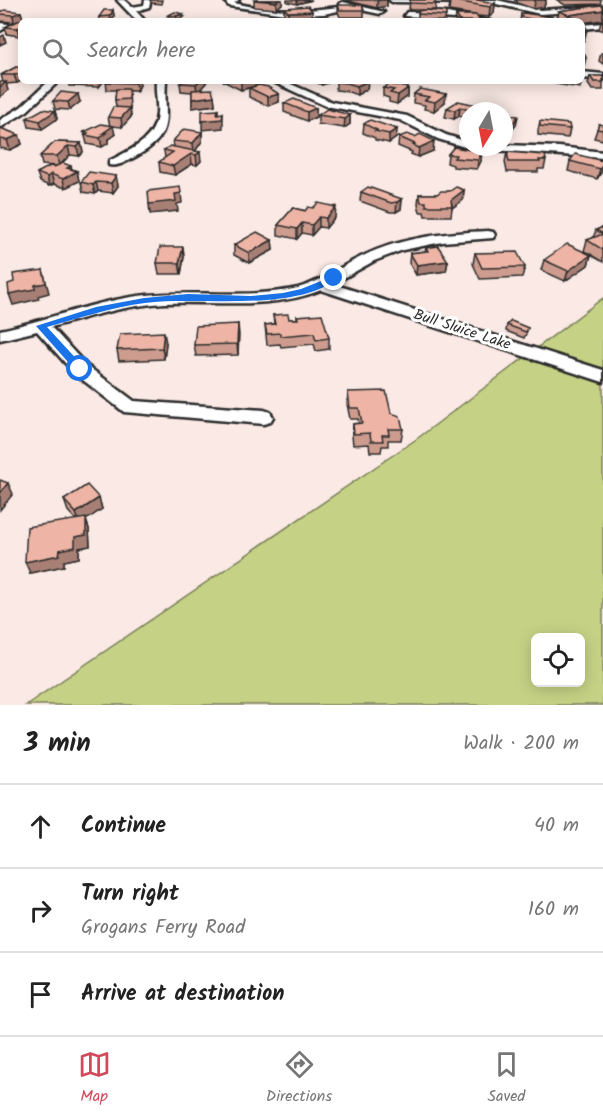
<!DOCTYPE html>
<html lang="en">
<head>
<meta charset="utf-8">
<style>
  :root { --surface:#fff; --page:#f6f6f6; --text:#222; --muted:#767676; --line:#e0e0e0; --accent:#d1495b }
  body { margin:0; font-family:Kalam,sans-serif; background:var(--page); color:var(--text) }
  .controls { position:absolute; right:18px; bottom:18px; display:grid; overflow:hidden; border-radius:9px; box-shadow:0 3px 15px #0003 }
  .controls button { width:54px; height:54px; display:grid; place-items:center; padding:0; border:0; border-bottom:2px solid var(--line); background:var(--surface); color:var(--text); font:30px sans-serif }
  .compass { position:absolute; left:459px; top:102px; width:54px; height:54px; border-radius:50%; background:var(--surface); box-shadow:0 3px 15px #0003; rotate:190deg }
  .stop { position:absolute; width:18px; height:18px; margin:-14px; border:4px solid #1a73e8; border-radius:50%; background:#fff }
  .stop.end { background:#1a73e8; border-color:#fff; box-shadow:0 2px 6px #0008 }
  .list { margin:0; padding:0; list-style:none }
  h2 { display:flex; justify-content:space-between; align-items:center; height:78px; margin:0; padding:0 24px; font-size:26px }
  h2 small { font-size:20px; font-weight:400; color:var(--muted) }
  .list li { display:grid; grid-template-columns:39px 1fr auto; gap:18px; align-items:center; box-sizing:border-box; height:84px; padding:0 24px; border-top:2px solid var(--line) }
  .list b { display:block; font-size:22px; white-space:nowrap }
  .list p { margin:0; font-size:20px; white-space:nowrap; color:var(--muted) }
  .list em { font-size:20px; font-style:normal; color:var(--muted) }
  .icon { flex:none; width:33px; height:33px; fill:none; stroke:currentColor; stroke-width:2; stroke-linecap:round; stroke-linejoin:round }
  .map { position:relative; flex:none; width:603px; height:705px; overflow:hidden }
  .search { position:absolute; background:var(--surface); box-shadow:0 3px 15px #0003; left:18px; right:18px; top:18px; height:66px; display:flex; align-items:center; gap:15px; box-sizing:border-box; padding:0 21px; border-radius:9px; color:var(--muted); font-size:22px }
  .sheet { height:330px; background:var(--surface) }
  nav { display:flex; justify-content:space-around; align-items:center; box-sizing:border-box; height:84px; border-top:2px solid var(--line); background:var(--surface); font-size:16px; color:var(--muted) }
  nav a { display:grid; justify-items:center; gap:3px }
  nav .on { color:var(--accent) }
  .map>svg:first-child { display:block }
</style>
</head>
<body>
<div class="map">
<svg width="603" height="705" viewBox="0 0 603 705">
  <rect width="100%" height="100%" fill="#fae9e4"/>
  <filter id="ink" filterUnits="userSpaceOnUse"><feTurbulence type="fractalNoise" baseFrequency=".0167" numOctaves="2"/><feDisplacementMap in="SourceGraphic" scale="12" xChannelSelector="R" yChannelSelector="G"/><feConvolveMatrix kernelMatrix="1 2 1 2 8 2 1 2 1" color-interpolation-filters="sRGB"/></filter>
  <g filter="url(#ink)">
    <path fill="#c5d285" stroke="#787e58" stroke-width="1.5" fill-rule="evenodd" d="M603 298V705H26L418 438ZM536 638H580V682H536Z"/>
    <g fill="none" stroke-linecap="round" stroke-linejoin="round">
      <defs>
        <g id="minor">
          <path d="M117 0H124L132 7 144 5 145 0H151L149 7 136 11 145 21H137Z"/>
          <path d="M230 0H239L234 3C268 11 303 12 339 7L343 6 339 4 343 2 384 12 380 14 352 8 324 14 292 15 229 6 226 3Z"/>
          <path d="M389 0H497L540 10 603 6V10L540 14 492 3 392 2Z"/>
          <path d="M407 12 447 13 490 21 404 16Z"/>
          <path d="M0 23 8 24 9 26 0 31Z"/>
          <path d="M603 23V27L582 29V25Z"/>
          <path d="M582 72 603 74V80L582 78Z"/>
          <path d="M49 81H59L27 111 0 128V120L21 107Z"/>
          <path d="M156 81H166C163 118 177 134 135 157 127 161 118 167 109 165V161C130 150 155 141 157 114 158 103 155 92 156 81Z"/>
          <path d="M271 81H284L332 102 407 116 446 135 468 142V147H504V145L559 147 603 152V158L468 148 438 139 400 120 326 106Z"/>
          <path d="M488 231 493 232 495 235 493 238 442 242 403 250 374 261 333 284 603 370V382L321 290C272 310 216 301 165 303 125 305 89 317 51 327L86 365 134 401 264 410 270 412 273 417 270 422 264 424 124 412 74 373 37 331 0 340V330C49 320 97 300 147 295 197 290 248 299 298 288 321 282 341 266 363 256 402 237 445 233 488 231Z"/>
        </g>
      </defs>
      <use href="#minor" stroke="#2b2b2b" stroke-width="5"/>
      <use href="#minor" fill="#fff" fill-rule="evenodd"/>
    </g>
    <g fill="#cd9c8f" stroke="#2b2b2b" stroke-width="1.5">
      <path d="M150 0H163H161L162 4 151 3Z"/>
      <path d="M254 0H282V4L276 9 254 7Z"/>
      <path d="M287 0H312L297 4 287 2Z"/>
      <path d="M344 0H387V6L377 8Z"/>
      <path d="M410 0 436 4 435 10H426L446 12 445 21H418V11L423 10H409Z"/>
      <path d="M450 0 495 3 494 13 489 17 476 16 480 21H455L456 15H475L449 11Z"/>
      <path d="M514 0H546L544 7 534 9 517 3V1Z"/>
      <path d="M557 0H601L600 4 565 5Z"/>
      <path d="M338 5 364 10V17H340L338 12Z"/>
      <path d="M603 5V20L582 23V21H557L559 11Z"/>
      <path d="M284 8 312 18 288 19 284 14Z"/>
      <path d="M113 10 114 16 112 21H100L99 17Z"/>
      <path d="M0 12H21L23 19 21 20V35L19 36 7 34 5 27 14 22 0 21Z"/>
      <path d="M521 14 552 17V21H520Z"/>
      <path d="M168 15 184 17 177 20 168 18Z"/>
      <path d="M601 22H603V31L599 29Z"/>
      <path d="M601 53H603V64L599 61Z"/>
      <path d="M582 54 586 58 584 66H582Z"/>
      <path d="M16 67 17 83 6 84 8 91 3 82 1 75Z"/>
      <path d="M590 76H603V90H592L588 84Z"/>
      <path d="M68 81H103V82L99 87 69 86Z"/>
      <path d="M106 81H139L140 85 137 91H129L130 108H124H130L131 117 122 127 112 126 115 135 108 140V143L102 147 87 144 84 132 110 126 108 117 116 107 115 100 116 90H107Z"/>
      <path d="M223 81H259V85L279 94V102L268 106 249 97V88L241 90Z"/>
      <path d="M316 81H333L322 85 316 82Z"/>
      <path d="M368 81 367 89 357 95 346 91 336 90V82Z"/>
      <path d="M556 81H582L580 88 555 84Z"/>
      <path d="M180 83H206L199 90 214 96 215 105 192 108V92L181 91Z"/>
      <path d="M383 88H408V96L397 104 389 102V98L383 96Z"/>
      <path d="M420 89 445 102 434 111 424 109 425 105 413 103 414 94Z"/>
      <path d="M53 101 80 102 70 110 55 109Z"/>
      <path d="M284 103 316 108V117L307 121 284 112Z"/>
      <path d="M481 106V111H468V119L459 116 454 119 445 117 447 108Z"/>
      <path d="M55 111 57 119 42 129 29 127 27 118Z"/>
      <path d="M504 112 511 115 516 125 512 130 504 129Z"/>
      <path d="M318 115H350V124L344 128 318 124Z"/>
      <path d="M540 121 570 129 568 138 538 135V130Z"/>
      <path d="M364 124 397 129 396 138 389 143 375 140V138L363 133Z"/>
      <path d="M599 124 603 125V140L594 138Z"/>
      <path d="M0 128 19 135 22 144 10 150 0 148Z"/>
      <path d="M202 132V141L195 151 201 161 197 165 192 164 175 175 160 172 159 162 165 158 164 150 174 147 173 141Z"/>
      <path d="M399 137 433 151 418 157 411 154 412 152 398 146Z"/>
      <path d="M55 142 81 143 83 152 79 156 70 155 61 164 77 171 79 181 65 188 54 184 49 186 40 182 37 173 57 166 42 165 40 156Z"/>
      <path d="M454 147 481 161 477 169 453 167V165L447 163 448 154Z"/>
      <path d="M507 152 546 160 544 169H538V172H507L505 162Z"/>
      <path d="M570 161H603L602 171 597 179 568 171Z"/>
      <path d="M116 176 118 186 113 193 98 191 95 194 83 192 81 182Z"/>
      <path d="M464 190 463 200 452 208 451 216H425L424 212H420L418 204 419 194H437L450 191Z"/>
      <path d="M361 192 402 199 401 209 396 212H390L360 201Z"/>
      <path d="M293 208 335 217 326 228 319 227 312 235 302 233 297 239 278 235V225Z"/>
      <path d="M603 227V262L591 255 588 265 565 281 541 270 544 260 590 254 584 251 587 240 593 238 596 230Z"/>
      <path d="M272 240 273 250 249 263 234 255V245Z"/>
      <path d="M183 247 184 257 181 274H159L157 263Z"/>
      <path d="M426 248 448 261 446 271 416 275 409 263 410 253 425 251Z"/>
      <path d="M475 253 525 267 522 277 480 279 473 264Z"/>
      <path d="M273 315 289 319H297V316L329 338V349L316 351 314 344 281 347 280 344 267 345 265 325 274 324Z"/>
      <path d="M238 324V355L196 356 194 345Z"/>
      <path d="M507 325 528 328 526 334 524 338 506 331Z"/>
      <path d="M166 343 164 359 119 361 117 350Z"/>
      <path d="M348 392 391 413 403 429 401 440H388V446H382L381 452H370L369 444 353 445 352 435 353 424 359 423 358 419H350L347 404Z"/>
      <path d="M99 498 102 509 86 520 89 529 90 546 79 548V558L64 561V566L30 573 76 520 68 511 64 500Z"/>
    </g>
    <g fill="#a77f74" stroke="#2b2b2b" stroke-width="1.5">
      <path d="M279 0H282V4L276 9V2Z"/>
      <path d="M297 0H312L297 4Z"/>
      <path d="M381 0H387V6L377 8V1Z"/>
      <path d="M535 0H546L544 7 534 9Z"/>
      <path d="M495 3 494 13 489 17 490 7Z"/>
      <path d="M113 10 114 16 112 21H111L110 16Z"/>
      <path d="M603 10V20L582 23V21H567L569 15Z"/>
      <path d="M312 11V18L288 19V12Z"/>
      <path d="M21 12 23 19 14 23 13 15Z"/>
      <path d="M183 14 184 17 177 20 176 16Z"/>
      <path d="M21 27V35L19 36 17 28Z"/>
      <path d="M587 30 584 41 582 42 584 31Z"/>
      <path d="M4 35 6 42 0 45V37Z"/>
      <path d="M21 73V81H22L17 83 14 75Z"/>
      <path d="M98 81 103 82 99 87Z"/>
      <path d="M137 81H139L140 85 137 91 136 83Z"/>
      <path d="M199 81H206V83L197 93 196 84Z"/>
      <path d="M245 81H259V85L241 90V82Z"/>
      <path d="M322 81H333L322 85Z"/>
      <path d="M368 81 367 89 357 95V86Z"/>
      <path d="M6 82 8 91 0 97V87Z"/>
      <path d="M408 88V96L397 104 398 95Z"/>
      <path d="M78 94 80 102 70 110 68 102Z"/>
      <path d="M279 94V102L268 106V97Z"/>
      <path d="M446 94 445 102 434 111 435 102Z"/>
      <path d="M214 96 215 105 192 108V99Z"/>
      <path d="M481 106V111H469V110Z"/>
      <path d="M460 107 459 116 454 119 455 110Z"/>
      <path d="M130 108 131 117 122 127 121 118Z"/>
      <path d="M316 108V117L307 121V112Z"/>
      <path d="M218 110V119L223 113V128L202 130V121Z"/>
      <path d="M55 111 57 119 42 129 40 121Z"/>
      <path d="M350 115V124L344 128 345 119Z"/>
      <path d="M518 116 516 125 512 130 514 122Z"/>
      <path d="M113 126 115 135 108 140V143L102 147 100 138 103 133Z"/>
      <path d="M397 129 396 138 389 143V134Z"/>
      <path d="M202 132V141L194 153 193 143Z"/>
      <path d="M19 135 22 144 10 150 7 140Z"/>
      <path d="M434 141 433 151 418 157 419 148Z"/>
      <path d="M81 143 83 152 79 156 77 147Z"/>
      <path d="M68 146 70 155 59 166 57 156Z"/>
      <path d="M200 152 201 161 197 165 196 155Z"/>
      <path d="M482 152 481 161 477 169 478 160Z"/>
      <path d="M191 154 192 164 175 175 173 166Z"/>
      <path d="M603 164 602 171 597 179 600 169Z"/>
      <path d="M71 166 73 174 77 171 79 181 65 188 63 179 67 168Z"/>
      <path d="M51 174 54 184 49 186 47 177Z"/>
      <path d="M116 176 118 186 113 193 111 183Z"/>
      <path d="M96 182 98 191 95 194 93 185Z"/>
      <path d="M464 190 463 200 452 208V206L451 200Z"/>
      <path d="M181 193 182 203 177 204 178 211 150 214 149 204 175 194Z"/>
      <path d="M402 199 401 209 396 212 397 202Z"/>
      <path d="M336 207 335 217 326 228V218Z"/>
      <path d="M319 217V227L312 235V225Z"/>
      <path d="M302 223V233L297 239V229Z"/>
      <path d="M272 240 273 250 249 263V253Z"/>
      <path d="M183 247 184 257 181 274 179 263Z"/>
      <path d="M591 255 588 265 565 281 568 271Z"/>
      <path d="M448 261 446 271 416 275 417 265Z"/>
      <path d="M43 270 49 293 38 296 39 299 13 305 9 294 35 285Z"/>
      <path d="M238 324 239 335 238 355 237 344Z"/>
      <path d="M164 332 166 343 164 359 162 348Z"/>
      <path d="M8 483 13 494 0 510V493Z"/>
      <path d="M99 498 102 509 86 520 89 529 90 546 79 548V558L64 561V566L30 573 25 562 60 550 75 537 80 524 76 513Z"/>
    </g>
    <g fill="#eeb5a6" stroke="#2b2b2b" stroke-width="1.5">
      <path d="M254 0H279L276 2Z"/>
      <path d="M410 0H434L436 4 410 3Z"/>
      <path d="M450 0H477L495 3 490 7 484 6Z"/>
      <path d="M338 5H362L364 10H340Z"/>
      <path d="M601 5H603V10L569 15 559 11Z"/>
      <path d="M308 6 312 11 288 12 284 8Z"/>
      <path d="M5 10 21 12 13 15 0 14V12Z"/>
      <path d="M104 10H113L110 16 99 17Z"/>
      <path d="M424 10 446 12V16L419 14 418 11Z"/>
      <path d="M175 12 183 14 176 16 168 15Z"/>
      <path d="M523 13 552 17V20L531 19 521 17V14Z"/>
      <path d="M456 15H476L480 21H460Z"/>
      <path d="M20 20 29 21H21V27L17 28 5 27Z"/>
      <path d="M582 26 586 27 587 30 582 31Z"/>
      <path d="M582 54H585L586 58H582Z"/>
      <path d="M16 67 21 68V73L14 75H1Z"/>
      <path d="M590 76H603V82H594Z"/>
      <path d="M106 81H137L136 83 105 82Z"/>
      <path d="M183 81H199L196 84 180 83Z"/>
      <path d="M339 81H368L357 86 347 83 336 82Z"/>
      <path d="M0 82H6L0 87Z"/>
      <path d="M390 84 408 88 398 95 390 93 394 90 383 88Z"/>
      <path d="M259 85 268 87 279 94 268 97 249 88Z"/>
      <path d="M116 89H129V99L115 100Z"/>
      <path d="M212 89 214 96 192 99V90Z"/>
      <path d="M420 89 446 94 435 102 425 100 429 97 414 94Z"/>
      <path d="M61 92 78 94 68 102 53 101Z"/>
      <path d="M294 99 316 108 307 112 284 103Z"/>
      <path d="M458 101 481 106 469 110 460 107 455 110 447 108Z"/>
      <path d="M113 107 130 108 121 118 108 117Z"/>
      <path d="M43 109 55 111 40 121 27 118Z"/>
      <path d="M327 109 350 115 345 119 318 115Z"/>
      <path d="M218 110 217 114 223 113 222 119 202 121V111Z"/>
      <path d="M504 112 511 113 510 115 518 116 514 122 504 120Z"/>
      <path d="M370 120 397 129 389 134 375 131 377 130 364 124Z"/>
      <path d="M540 121 569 124 570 129 540 126Z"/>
      <path d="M101 124 113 126 103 133H106L100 138 85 135 88 133 84 132Z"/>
      <path d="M599 124 603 125V130L597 129Z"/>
      <path d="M0 128 19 135 7 140 0 139Z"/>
      <path d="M184 129 202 132 193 143 173 141Z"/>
      <path d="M407 134 415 137 420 134 434 141 419 148 413 145 415 144 399 137Z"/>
      <path d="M55 142 81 143 77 147 68 146 57 156H40Z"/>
      <path d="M170 146 200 152 196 155 191 154 173 166 159 162 173 152 164 150Z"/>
      <path d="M454 147 482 152 478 160 454 158 456 155 448 154Z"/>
      <path d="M507 152 545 155 546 160H539L540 162H509Z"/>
      <path d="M575 154 603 161V164L600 169 570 161Z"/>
      <path d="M63 163 71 166 67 168 77 171 63 179 51 174 47 177 37 173 50 166 54 167Z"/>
      <path d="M89 172 116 176 111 183 96 182 93 185 81 182Z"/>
      <path d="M180 187 181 193 175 194 176 201 149 204 148 191Z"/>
      <path d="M368 187 402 199 397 202 391 203 361 192Z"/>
      <path d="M456 187 464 190 451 200 452 206H426V202H421L419 194H437L441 191H450Z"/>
      <path d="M318 203 336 207 326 218 319 217 312 225 302 223 297 229 278 225 293 208 305 211 308 207 313 208Z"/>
      <path d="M603 227V234L596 230Z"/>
      <path d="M257 232 272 240 249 253 234 245Z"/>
      <path d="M603 234V250L587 240Z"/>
      <path d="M567 244 591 255 568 271 544 260Z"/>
      <path d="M438 246 448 261 417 265 410 253 428 251 426 248Z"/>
      <path d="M160 247H183L179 263H157Z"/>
      <path d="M517 252 525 267 482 268 475 253Z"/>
      <path d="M43 270 46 283 35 285V289L9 294 8 284 14 282 13 274Z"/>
      <path d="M288 314 289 319H298L297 316 322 314 329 338 316 340 314 333 280 336V333L267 334 265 325 275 324 273 315Z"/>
      <path d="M511 321 528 328 526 332 507 325Z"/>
      <path d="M238 324 237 344 194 345 196 326Z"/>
      <path d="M164 332 162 348 117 350 120 334Z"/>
      <path d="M386 391 391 413 400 416 403 429H388L389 435H382L383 441H371L370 433 354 434 353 424 362 423 359 408H350L348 392Z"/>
      <path d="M0 480 8 483 0 493Z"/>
      <path d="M87 485 99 498 76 513 64 500Z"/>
      <path d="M86 518V535L75 537V547L60 550 59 555 25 562 27 527Z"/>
    </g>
  </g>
  <path fill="#1a73e8" d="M331 277 338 278C295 313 200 296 145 303 112 307 80 318 47 327L83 366V371H76L36 326 96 307 144 298 188 294 251 296 283 293 301 289Z"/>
  <g text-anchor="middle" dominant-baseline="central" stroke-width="6" stroke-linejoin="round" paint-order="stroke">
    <g font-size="15" fill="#2b2b2b" stroke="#fff">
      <text transform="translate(462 330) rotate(18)">Bull Sluice Lake</text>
    </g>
  </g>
</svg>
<div class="controls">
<button><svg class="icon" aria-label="locate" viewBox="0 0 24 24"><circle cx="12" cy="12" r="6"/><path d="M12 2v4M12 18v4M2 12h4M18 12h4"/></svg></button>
</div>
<svg class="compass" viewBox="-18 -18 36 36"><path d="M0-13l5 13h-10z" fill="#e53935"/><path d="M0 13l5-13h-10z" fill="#767676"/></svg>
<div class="stop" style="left:80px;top:369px"></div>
<div class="stop end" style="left:334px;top:278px"></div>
<div class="search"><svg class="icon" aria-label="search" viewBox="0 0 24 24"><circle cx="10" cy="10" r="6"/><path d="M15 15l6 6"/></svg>Search here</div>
</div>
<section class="sheet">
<h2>3 min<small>Walk · 200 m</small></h2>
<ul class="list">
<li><svg class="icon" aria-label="ahead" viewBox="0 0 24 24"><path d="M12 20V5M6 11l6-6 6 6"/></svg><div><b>Continue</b></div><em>40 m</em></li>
<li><svg class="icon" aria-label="right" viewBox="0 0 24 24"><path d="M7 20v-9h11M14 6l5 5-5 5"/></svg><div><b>Turn right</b><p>Grogans Ferry Road</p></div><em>160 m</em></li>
<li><svg class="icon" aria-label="arrive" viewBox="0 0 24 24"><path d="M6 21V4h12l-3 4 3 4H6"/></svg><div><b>Arrive at destination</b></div></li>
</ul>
</section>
<nav>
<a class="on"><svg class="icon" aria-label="map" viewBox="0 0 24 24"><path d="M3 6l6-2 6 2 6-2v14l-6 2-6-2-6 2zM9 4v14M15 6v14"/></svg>Map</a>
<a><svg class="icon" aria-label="directions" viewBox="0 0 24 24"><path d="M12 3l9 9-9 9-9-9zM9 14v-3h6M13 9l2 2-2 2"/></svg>Directions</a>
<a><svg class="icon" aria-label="saved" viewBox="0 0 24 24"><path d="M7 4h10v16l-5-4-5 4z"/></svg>Saved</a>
</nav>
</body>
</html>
